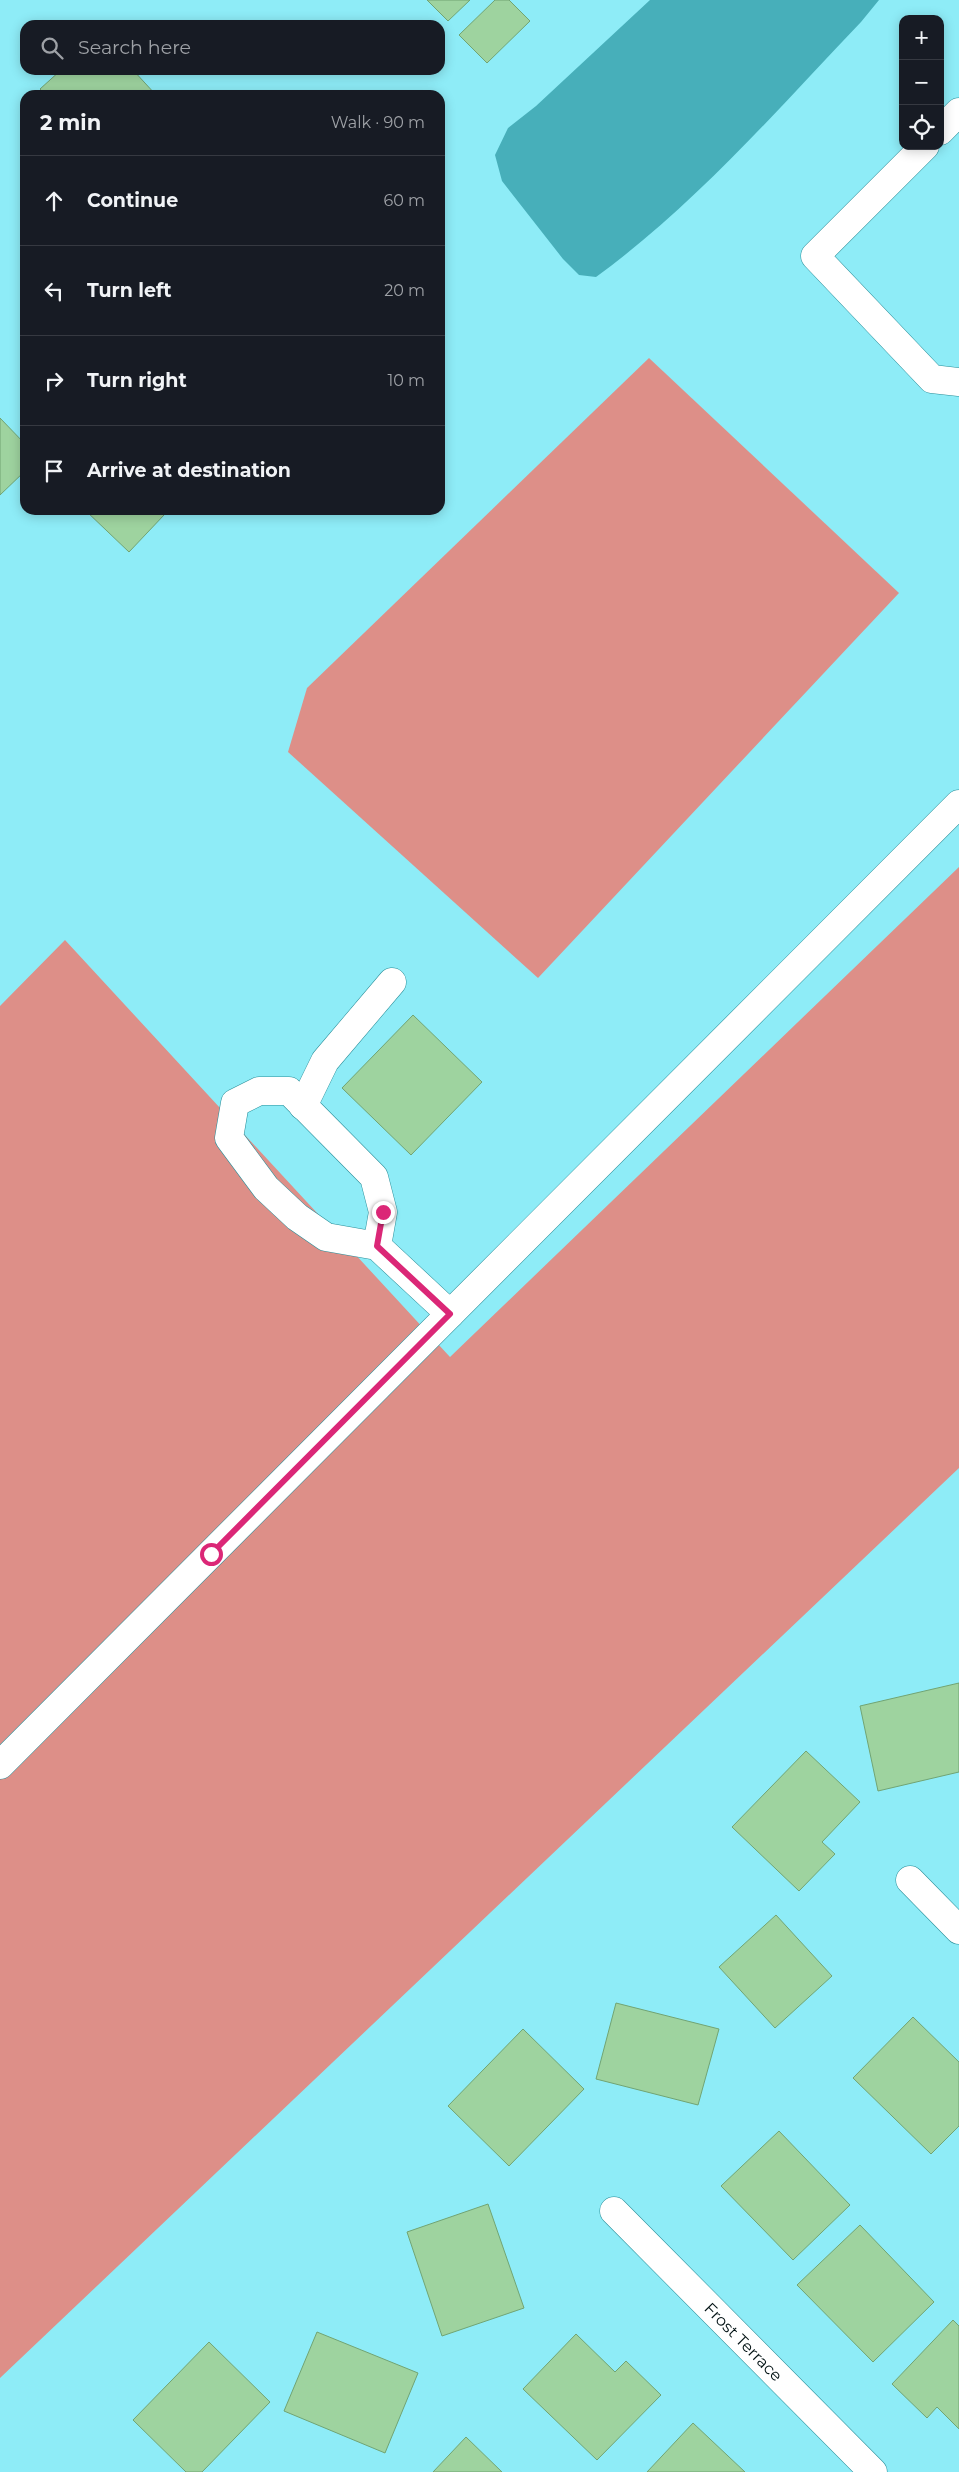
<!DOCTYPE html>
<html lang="en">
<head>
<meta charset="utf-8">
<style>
  :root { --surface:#171b24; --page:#20242c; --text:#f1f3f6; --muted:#9ea1a6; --line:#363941 }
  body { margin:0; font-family:Montserrat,sans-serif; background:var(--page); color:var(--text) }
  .controls { position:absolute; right:15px; top:15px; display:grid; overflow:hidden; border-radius:10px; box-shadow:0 2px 12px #0003 }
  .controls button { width:45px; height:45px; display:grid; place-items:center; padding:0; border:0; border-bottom:1px solid var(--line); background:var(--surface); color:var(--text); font:25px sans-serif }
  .stop { position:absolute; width:15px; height:15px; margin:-11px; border:4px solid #db2777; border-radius:50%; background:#fff }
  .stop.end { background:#db2777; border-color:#fff; box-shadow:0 1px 5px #0008 }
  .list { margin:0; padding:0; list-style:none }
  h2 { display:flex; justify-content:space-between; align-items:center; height:65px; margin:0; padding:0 20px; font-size:21px }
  h2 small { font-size:16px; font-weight:400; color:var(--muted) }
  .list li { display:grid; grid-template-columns:32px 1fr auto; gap:15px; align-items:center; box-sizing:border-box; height:90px; padding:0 20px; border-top:1px solid var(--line) }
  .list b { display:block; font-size:19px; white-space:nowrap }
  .list em { font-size:16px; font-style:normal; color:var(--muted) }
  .icon { flex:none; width:28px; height:28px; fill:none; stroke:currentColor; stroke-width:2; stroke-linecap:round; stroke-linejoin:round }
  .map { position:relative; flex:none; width:959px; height:2472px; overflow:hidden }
  .search { position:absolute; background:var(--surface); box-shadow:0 2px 12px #0003; left:20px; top:20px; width:425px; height:55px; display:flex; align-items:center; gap:12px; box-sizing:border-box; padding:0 18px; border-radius:15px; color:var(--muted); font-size:19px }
  .panel { position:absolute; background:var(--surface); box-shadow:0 2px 12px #0003; left:20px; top:90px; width:425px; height:425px; border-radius:15px }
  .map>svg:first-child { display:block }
</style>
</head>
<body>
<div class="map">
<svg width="959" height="2472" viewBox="0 0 959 2472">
  <rect width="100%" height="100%" fill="#8eecf7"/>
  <g fill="#dd8f88">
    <path d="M649 358 899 593 538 978 288 752 307 688Z"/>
    <path d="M959 867V1468L0 2378V1006L65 940 450 1357Z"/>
  </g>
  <path fill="#47afba" d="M650 0H879L861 22C777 110 695 205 596 277L579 275 563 259 502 181 495 155 508 128 536 106Z"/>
  <g fill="#9ed39f" stroke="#71a473">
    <path d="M427 0H470L448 21Z"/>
    <path d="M495 0H509L530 21 487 63 459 35Z"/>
    <path d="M61 70H133L156 95H46L40 89Z"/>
    <path d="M0 418 25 444V471L0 495Z"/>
    <path d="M85 510H158L164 515 129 552Z"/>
    <path d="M413 1015 482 1082 411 1155 342 1088Z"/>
    <path d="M959 1683V1772L878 1791 860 1706Z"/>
    <path d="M806 1751 860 1802 822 1842 835 1854 799 1891 732 1827Z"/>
    <path d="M776 1915 832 1976 775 2028 719 1967Z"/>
    <path d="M616 2003 719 2029 698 2105 596 2079Z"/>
    <path d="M913 2017 959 2062V2126L931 2154 853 2078Z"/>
    <path d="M523 2029 584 2089 509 2166 448 2106Z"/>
    <path d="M779 2131 850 2205 793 2260 721 2186Z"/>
    <path d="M488 2204 524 2308 442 2336 407 2232Z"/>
    <path d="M860 2225 934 2302 873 2362 797 2285Z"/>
    <path d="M953 2320 959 2326V2429L937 2407 927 2418 892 2384Z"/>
    <path d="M317 2332 418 2373 385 2453 284 2411Z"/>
    <path d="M576 2334 615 2372 626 2361 661 2395 597 2460 523 2389Z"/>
    <path d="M209 2342 270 2402 202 2472H186L133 2420Z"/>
    <path d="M693 2423 745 2472H647Z"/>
    <path d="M466 2437 502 2472H433Z"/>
  </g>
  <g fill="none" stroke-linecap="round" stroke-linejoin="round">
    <defs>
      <g id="minor">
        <path d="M940 131 959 112"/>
        <path d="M925 146 815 256 932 379 959 382"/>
        <path d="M303 1106 325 1061 392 982"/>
        <path d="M377 1246 326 1237 297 1217 266 1188 229 1138 235 1103 259 1091H289L374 1177 383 1212 377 1246 450 1314"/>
        <path d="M0 1765 959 804"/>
        <path d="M910 1880 959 1930"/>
        <path id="s1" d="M614 2211 873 2472"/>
      </g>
    </defs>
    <use href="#minor" stroke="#298e99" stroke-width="29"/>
    <use href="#minor" stroke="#fff" stroke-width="28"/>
  </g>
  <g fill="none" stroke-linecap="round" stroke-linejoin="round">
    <path stroke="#db2777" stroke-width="6" d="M211 1554 450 1314 377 1246 383 1212"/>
  </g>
  <g text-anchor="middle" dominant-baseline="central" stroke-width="5" stroke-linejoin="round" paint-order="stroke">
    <g font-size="16" fill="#001113" stroke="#f4fdfe">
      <text stroke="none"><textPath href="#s1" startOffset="184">Frost Terrace</textPath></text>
    </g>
  </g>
</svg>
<div class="controls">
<button>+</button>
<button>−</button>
<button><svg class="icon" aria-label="locate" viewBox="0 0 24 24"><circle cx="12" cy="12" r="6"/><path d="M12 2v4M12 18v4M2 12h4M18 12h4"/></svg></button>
</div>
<div class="stop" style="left:211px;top:1554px"></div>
<div class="stop end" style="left:383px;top:1212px"></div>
<div class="search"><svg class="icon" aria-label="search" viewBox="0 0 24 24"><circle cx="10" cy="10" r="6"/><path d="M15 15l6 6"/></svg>Search here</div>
<section class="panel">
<h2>2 min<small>Walk · 90 m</small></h2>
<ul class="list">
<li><svg class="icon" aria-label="ahead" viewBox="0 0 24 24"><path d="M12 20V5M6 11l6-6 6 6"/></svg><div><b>Continue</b></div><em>60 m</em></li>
<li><svg class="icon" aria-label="left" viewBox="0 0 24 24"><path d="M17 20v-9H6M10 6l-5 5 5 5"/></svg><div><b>Turn left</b></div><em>20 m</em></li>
<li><svg class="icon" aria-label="right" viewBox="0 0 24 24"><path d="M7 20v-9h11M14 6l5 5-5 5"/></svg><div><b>Turn right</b></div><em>10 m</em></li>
<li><svg class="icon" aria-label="arrive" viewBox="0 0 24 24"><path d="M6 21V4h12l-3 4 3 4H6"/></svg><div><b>Arrive at destination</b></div></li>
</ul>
</section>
</div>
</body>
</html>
